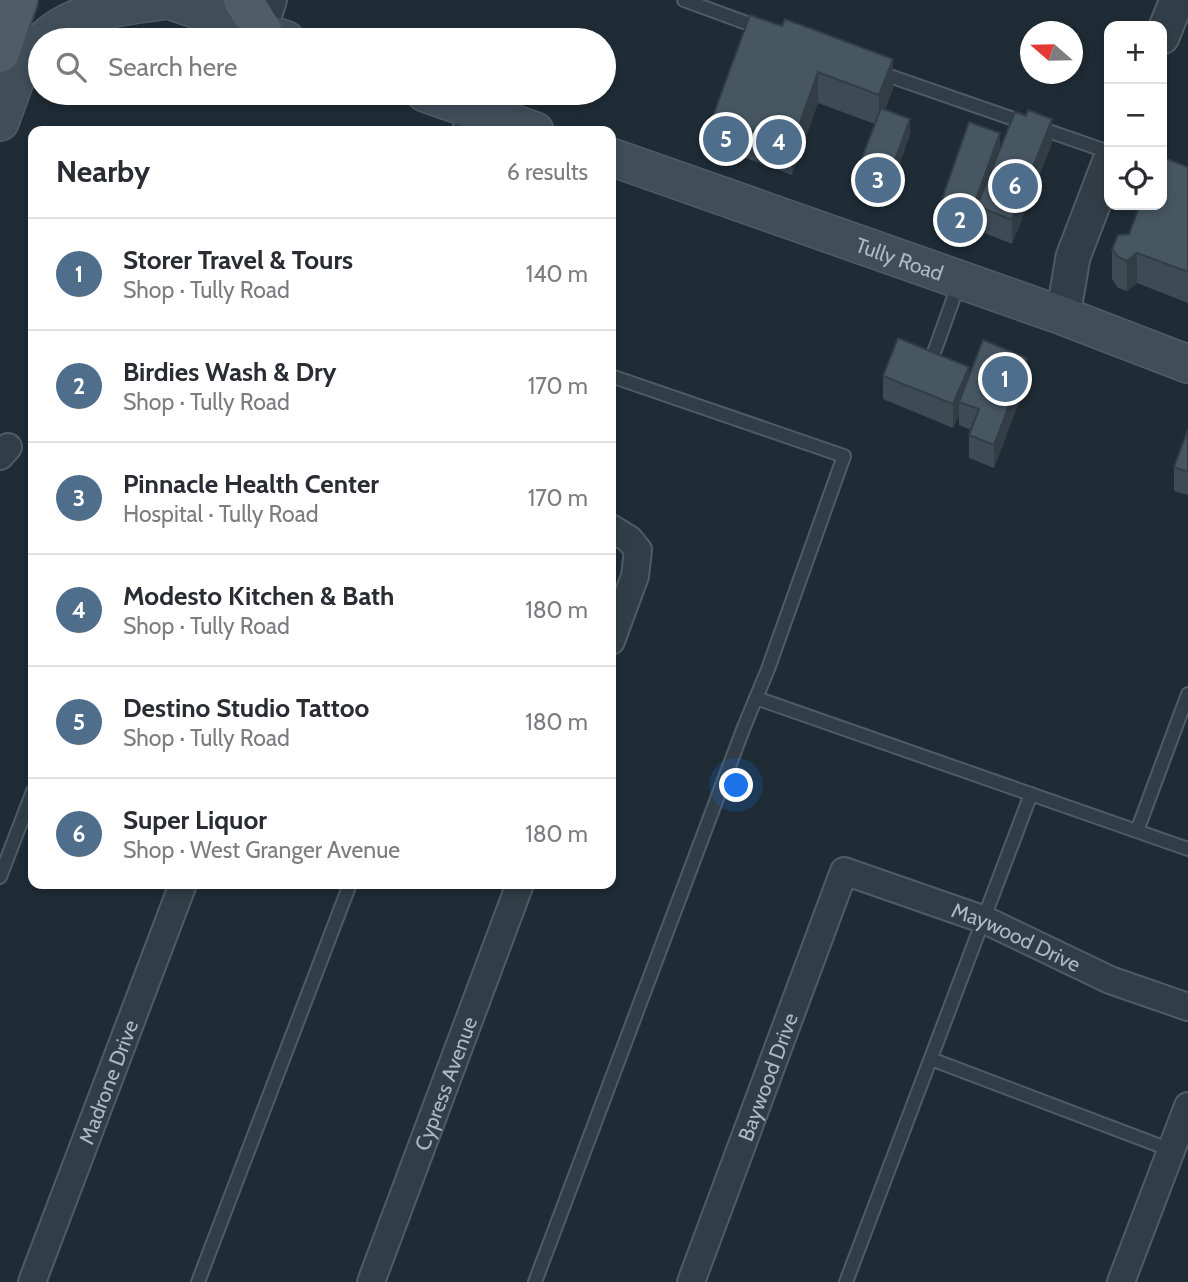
<!DOCTYPE html>
<html lang="en">
<head>
<meta charset="utf-8">
<style>
  :root { --surface:#fff; --page:#f2f2f3; --text:#2b2b33; --muted:#7c7c81; --line:#e1e1e2; --accent:#4f6e8c }
  body { margin:0; font-family:Cabin,sans-serif; background:var(--page); color:var(--text) }
  .controls { position:absolute; right:21px; top:21px; display:grid; overflow:hidden; border-radius:14px; box-shadow:0 4px 10px #0003 }
  .controls button { width:63px; height:63px; display:grid; place-items:center; padding:0; border:0; border-bottom:2px solid var(--line); background:var(--surface); color:var(--text); font:35px sans-serif }
  .compass { position:absolute; left:1020px; top:21px; width:63px; height:63px; border-radius:50%; background:var(--surface); box-shadow:0 4px 10px #0003; rotate:290deg }
  .you { position:absolute; left:737px; top:786px; width:24px; height:24px; margin:-18px; border:5px solid #fff; border-radius:50%; background:#1a73e8; box-shadow:0 0 0 10px #1a73e833 }
  .badge { display:grid; place-items:center; width:46px; height:46px; border-radius:50%; background:var(--accent); color:#fff; font-size:23px; font-weight:700 }
  .pin { position:absolute; translate:-50% -50%; border:4px solid #fff; box-shadow:0 2px 7px #0006 }
  .list { margin:0; padding:0; list-style:none }
  h2 { display:flex; justify-content:space-between; align-items:center; height:91px; margin:0; padding:0 28px; font-size:30px }
  h2 small { font-size:23px; font-weight:400; color:var(--muted) }
  .list li { display:grid; grid-template-columns:46px 1fr auto; gap:21px; align-items:center; box-sizing:border-box; height:112px; padding:0 28px; border-top:2px solid var(--line) }
  .list b { display:block; font-size:26px; white-space:nowrap }
  .list p { margin:0; font-size:23px; white-space:nowrap; color:var(--muted) }
  .list em { font-size:23px; font-style:normal; color:var(--muted) }
  .icon { flex:none; width:38px; height:38px; fill:none; stroke:currentColor; stroke-width:2; stroke-linecap:round; stroke-linejoin:round }
  .map { position:relative; flex:none; width:1188px; height:1282px; overflow:hidden }
  .search { position:absolute; background:var(--surface); box-shadow:0 4px 10px #0003; left:28px; top:28px; width:588px; height:77px; display:flex; align-items:center; gap:18px; box-sizing:border-box; padding:0 24px; border-radius:38px; color:var(--muted); font-size:26px }
  .panel { position:absolute; background:var(--surface); box-shadow:0 4px 10px #0003; left:28px; top:126px; width:588px; height:763px; border-radius:14px }
  .map>svg:first-child { display:block }
</style>
</head>
<body>
<div class="map">
<svg width="1188" height="1282" viewBox="0 0 1188 1282">
  <rect width="100%" height="100%" fill="#1f2c36"/>
  <g fill="none" stroke-linecap="round" stroke-linejoin="round">
    <defs>
      <g id="service">
        <path d="M684 0 763 29"/>
        <path d="M878 72 1109 152"/>
        <path d="M931 361 959 283"/>
        <path d="M756 698 1188 849"/>
        <path d="M1137 831 1188 694"/>
        <path d="M0 877 33 791"/>
        <path d="M931 1059 1171 1150"/>
        <path d="M198 1282 350 884"/>
        <path d="M535 1282 744 727 768 669 844 456 611 376"/>
        <path d="M846 1282 1031 794"/>
      </g>
      <g id="minor">
        <path d="M263 32 273 0"/>
        <path d="M466 131 473 111"/>
        <path d="M0 456 8 447"/>
        <path d="M611 528 629 539 638 550 635 576 611 641"/>
        <path id="s1" d="M32 1282 183 884"/>
        <path id="s2" d="M371 1282 520 884"/>
        <path id="s3" d="M691 1282 844 871 985 920 1110 980 1188 1007"/>
        <path d="M1121 1282 1188 1106"/>
      </g>
      <g id="tertiary">
        <path d="M1162 37 1177 0"/>
        <path d="M1063 316 1073 257 1109 163"/>
      </g>
      <g id="secondary">
        <path d="M169 0 286 40"/>
        <path d="M44 40C74 9 125 7 165 0"/>
        <path d="M425 93 535 131"/>
        <path d="M0 122 17 75 40 45"/>
        <path id="s4" d="M611 157 1063 316 1188 364"/>
      </g>
      <g id="primary">
        <path d="M243 0 263 32"/>
        <path d="M0 53 18 0"/>
      </g>
    </defs>
    <use href="#service" stroke="#505c65" stroke-width="16"/>
    <use href="#minor" stroke="#505c65" stroke-width="30"/>
    <use href="#tertiary" stroke="#505c65" stroke-width="37"/>
    <use href="#secondary" stroke="#505c65" stroke-width="40"/>
    <use href="#primary" stroke="#3c4750" stroke-width="42"/>
    <use href="#service" stroke="#323e47" stroke-width="12"/>
    <use href="#minor" stroke="#323e47" stroke-width="26"/>
    <use href="#tertiary" stroke="#323e47" stroke-width="33"/>
    <use href="#secondary" stroke="#404e5a" stroke-width="37"/>
    <use href="#primary" stroke="#505d67" stroke-width="38"/>
  </g>
  <g fill="#3d4b54">
    <path d="M750 15 893 89 885 109 910 135 884 206 854 195V179L875 124 818 103 792 175 713 146V116Z"/>
    <path d="M1052 143 1012 244 977 230V219L972 233 942 223V199L1000 150Z"/>
    <path d="M1188 167V303L1137 283 1127 291 1118 288 1112 279V249L1129 234Z"/>
    <path d="M883 376H969L1027 381 994 468 969 458V435L971 430 959 425V415L953 428 883 399Z"/>
    <path d="M1188 429V495L1174 491V467Z"/>
  </g>
  <g fill="#323d45">
    <path d="M893 59V89L879 126V95Z"/>
    <path d="M818 72V103L792 175V145Z"/>
    <path d="M910 119V135L884 206V190Z"/>
    <path d="M1052 119V143L1012 244V220Z"/>
    <path d="M1000 133V156L977 206V219L972 233V210Z"/>
    <path d="M1137 253V283L1127 291V261Z"/>
    <path d="M1027 358V381L994 468V445Z"/>
    <path d="M969 367V390L959 402V415L953 428V404Z"/>
  </g>
  <g fill="#475762" stroke="#323d45" stroke-width="2">
    <path d="M750 15 782 26 785 19 893 59 879 95 818 72 792 145 713 116Z"/>
    <path d="M881 108 910 119 884 190 854 179Z"/>
    <path d="M1028 110 1052 119 1012 220 977 206 1015 112 1026 116Z"/>
    <path d="M969 122 1000 133 972 210 942 199Z"/>
    <path d="M1162 157 1188 167V272L1137 253 1127 261 1118 257 1112 249 1118 235 1129 234 1140 205H1162Z"/>
    <path d="M898 338 969 367 953 404 883 376Z"/>
    <path d="M983 340 1027 358 994 445 969 435 979 409 959 402Z"/>
    <path d="M1188 429V472L1174 467Z"/>
  </g>
  <g text-anchor="middle" dominant-baseline="central" stroke-width="7" stroke-linejoin="round" paint-order="stroke">
    <g font-size="21" fill="#acb9c4" stroke="#18232b">
      <text stroke="none"><textPath href="#s4" startOffset="306">Tully Road</textPath></text>
      <text stroke="none"><textPath href="#s3" startOffset="623">Maywood Drive</textPath></text>
      <text stroke="none"><textPath href="#s3" startOffset="219">Baywood Drive</textPath></text>
      <text stroke="none"><textPath href="#s1" startOffset="214">Madrone Drive</textPath></text>
      <text stroke="none"><textPath href="#s2" startOffset="212">Cypress Avenue</textPath></text>
    </g>
  </g>
</svg>
<div class="controls">
<button>+</button>
<button>−</button>
<button><svg class="icon" aria-label="locate" viewBox="0 0 24 24"><circle cx="12" cy="12" r="6"/><path d="M12 2v4M12 18v4M2 12h4M18 12h4"/></svg></button>
</div>
<svg class="compass" viewBox="-18 -18 36 36"><path d="M0-13l5 13h-10z" fill="#e53935"/><path d="M0 13l5-13h-10z" fill="#7c7c81"/></svg>
<div class="you"></div>
<div class="pin badge" style="left:1005px;top:379px">1</div>
<div class="pin badge" style="left:960px;top:220px">2</div>
<div class="pin badge" style="left:878px;top:180px">3</div>
<div class="pin badge" style="left:779px;top:142px">4</div>
<div class="pin badge" style="left:726px;top:139px">5</div>
<div class="pin badge" style="left:1015px;top:186px">6</div>
<div class="search"><svg class="icon" aria-label="search" viewBox="0 0 24 24"><circle cx="10" cy="10" r="6"/><path d="M15 15l6 6"/></svg>Search here</div>
<section class="panel">
<h2>Nearby<small>6 results</small></h2>
<ul class="list">
<li><span class="badge">1</span><div><b>Storer Travel &amp; Tours</b><p>Shop · Tully Road</p></div><em>140 m</em></li>
<li><span class="badge">2</span><div><b>Birdies Wash &amp; Dry</b><p>Shop · Tully Road</p></div><em>170 m</em></li>
<li><span class="badge">3</span><div><b>Pinnacle Health Center</b><p>Hospital · Tully Road</p></div><em>170 m</em></li>
<li><span class="badge">4</span><div><b>Modesto Kitchen &amp; Bath</b><p>Shop · Tully Road</p></div><em>180 m</em></li>
<li><span class="badge">5</span><div><b>Destino Studio Tattoo</b><p>Shop · Tully Road</p></div><em>180 m</em></li>
<li><span class="badge">6</span><div><b>Super Liquor</b><p>Shop · West Granger Avenue</p></div><em>180 m</em></li>
</ul>
</section>
</div>
</body>
</html>
